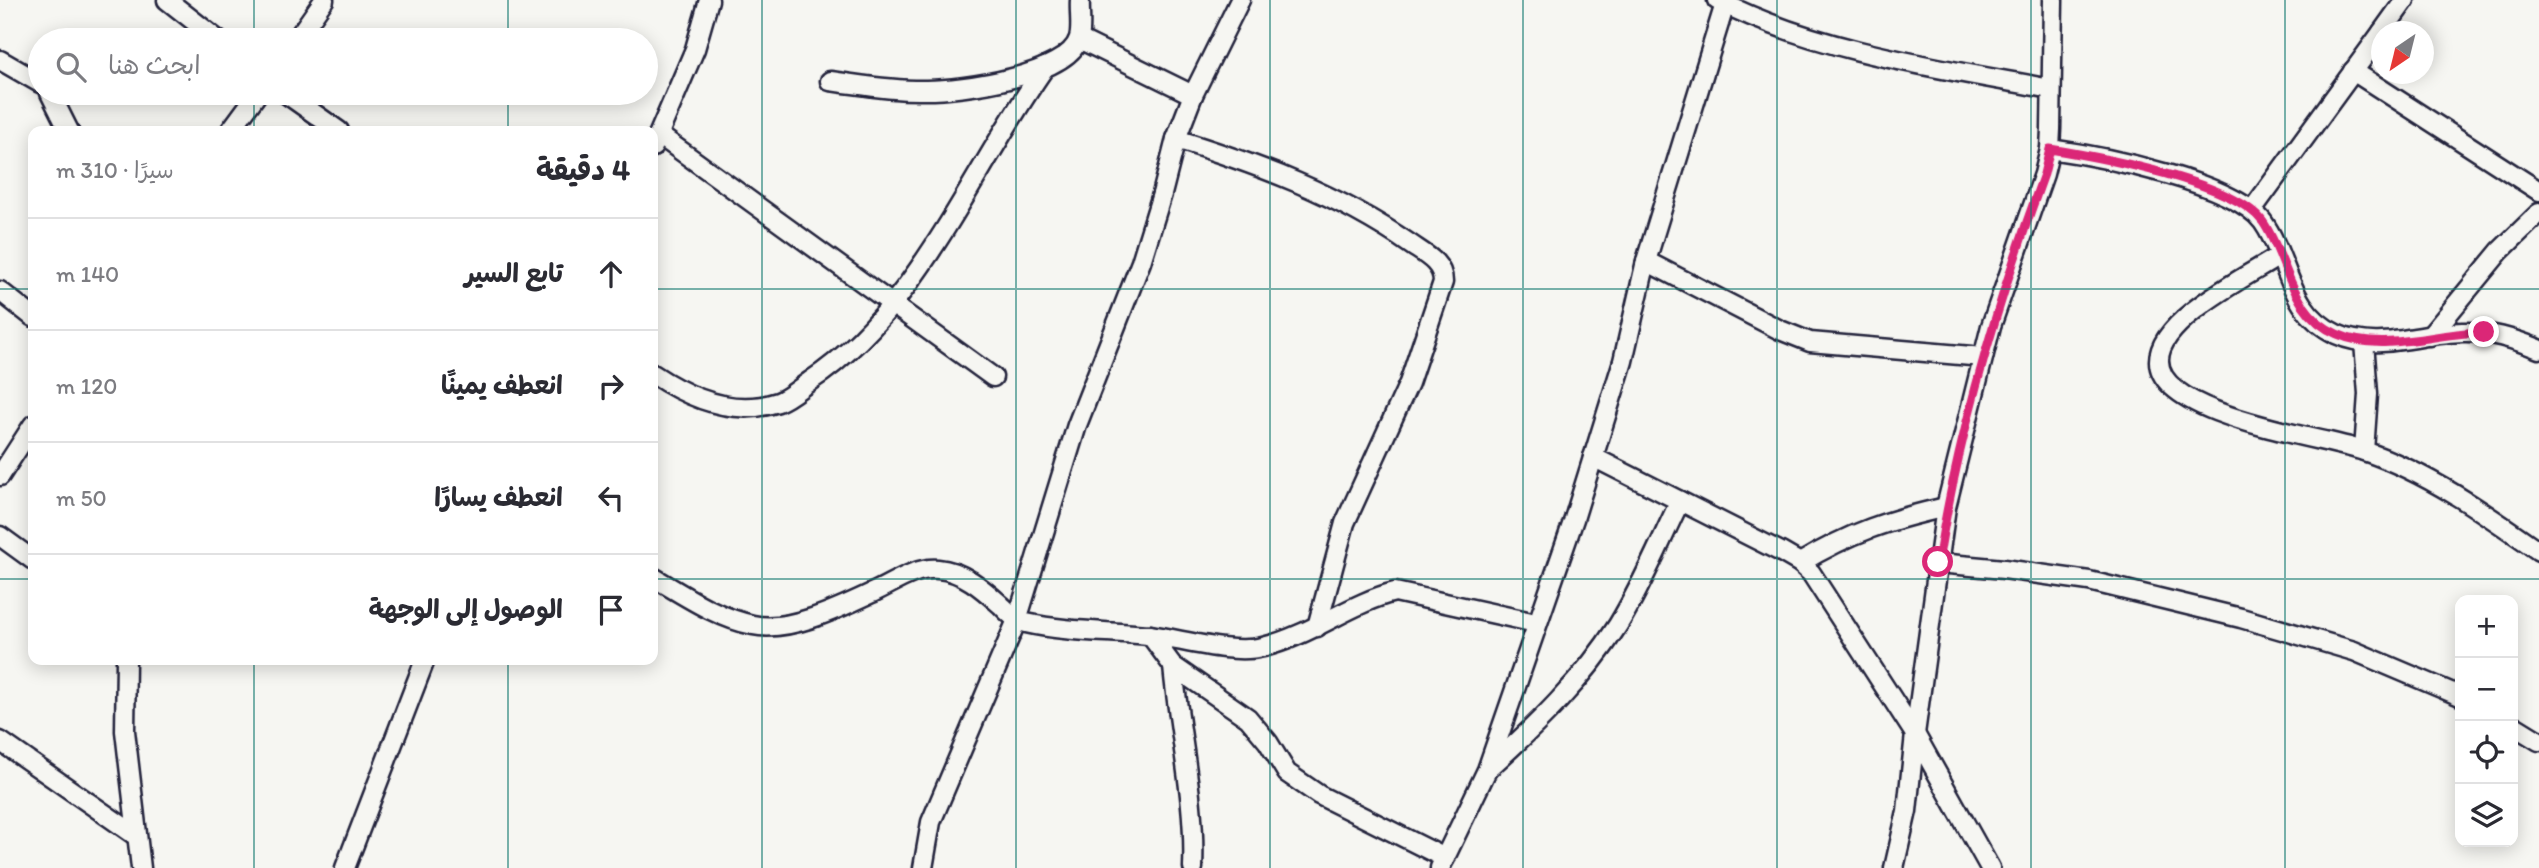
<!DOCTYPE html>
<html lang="ar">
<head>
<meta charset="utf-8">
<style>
  :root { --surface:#fff; --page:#f7f7f7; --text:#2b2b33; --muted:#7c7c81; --line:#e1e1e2 }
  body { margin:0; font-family:Itim,"Playpen Sans Arabic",sans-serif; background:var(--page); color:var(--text); direction:rtl }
  .controls { position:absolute; right:21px; bottom:21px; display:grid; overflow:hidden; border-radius:14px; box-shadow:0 4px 18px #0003 }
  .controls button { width:63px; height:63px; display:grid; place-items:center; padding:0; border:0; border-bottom:2px solid var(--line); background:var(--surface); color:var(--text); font:35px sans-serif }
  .compass { position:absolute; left:2371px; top:21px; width:63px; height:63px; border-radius:50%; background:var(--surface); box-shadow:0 4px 18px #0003; rotate:215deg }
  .stop { position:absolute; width:21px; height:21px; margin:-16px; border:5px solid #db2777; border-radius:50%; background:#fff }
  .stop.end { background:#db2777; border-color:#fff; box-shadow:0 2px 7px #0008 }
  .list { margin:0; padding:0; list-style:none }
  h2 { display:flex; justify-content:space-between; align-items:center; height:91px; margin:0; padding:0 28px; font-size:30px }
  h2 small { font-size:23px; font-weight:400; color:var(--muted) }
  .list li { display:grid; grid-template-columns:46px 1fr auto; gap:21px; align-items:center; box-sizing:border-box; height:112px; padding:0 28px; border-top:2px solid var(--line) }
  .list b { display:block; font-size:26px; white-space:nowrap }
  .list em { font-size:23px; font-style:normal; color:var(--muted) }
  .icon { flex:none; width:38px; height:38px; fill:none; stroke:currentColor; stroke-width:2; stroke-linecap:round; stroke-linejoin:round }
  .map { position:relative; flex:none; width:2539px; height:868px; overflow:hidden; direction:ltr }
  .search { position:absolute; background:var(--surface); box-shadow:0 4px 18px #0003; left:28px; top:28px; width:630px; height:77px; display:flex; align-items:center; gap:18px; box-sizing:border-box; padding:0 24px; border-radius:38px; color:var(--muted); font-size:26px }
  .panel { position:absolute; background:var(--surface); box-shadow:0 4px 18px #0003; left:28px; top:126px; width:630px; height:539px; border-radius:14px; direction:rtl }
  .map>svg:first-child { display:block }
</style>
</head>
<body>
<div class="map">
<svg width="2539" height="868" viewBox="0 0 2539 868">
  <rect width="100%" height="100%" fill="#f6f6f2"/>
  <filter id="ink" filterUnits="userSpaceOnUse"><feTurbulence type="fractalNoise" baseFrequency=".0143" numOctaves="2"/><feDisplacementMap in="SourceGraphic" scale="14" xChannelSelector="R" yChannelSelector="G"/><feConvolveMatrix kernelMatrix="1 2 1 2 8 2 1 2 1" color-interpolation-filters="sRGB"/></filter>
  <g filter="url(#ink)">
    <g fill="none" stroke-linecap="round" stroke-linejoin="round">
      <defs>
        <g id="minor">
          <path d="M167 0 218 40"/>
          <path d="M1717 0C1815 51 1943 69 2051 89"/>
          <path d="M2382 32 2405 0"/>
          <path d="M1079 39 1193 95"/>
          <path d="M296 40 324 0"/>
          <path d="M0 60 40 83"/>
          <path d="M2353 71 2539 191"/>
          <path d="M830 81C862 85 894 91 926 90 961 90 1068 76 1079 38 1082 27 1079 11 1080 0"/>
          <path d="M50 93 69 131"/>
          <path d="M285 93 339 131"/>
          <path d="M230 131 258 93"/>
          <path d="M659 135 993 377"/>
          <path d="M1176 139C1259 165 1338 194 1410 244 1424 254 1443 262 1443 282L1409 383 1345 523 1317 627"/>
          <path d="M653 147 695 49 709 0"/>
          <path d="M2050 149C2099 156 2234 182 2263 222 2290 260 2287 311 2336 334 2377 353 2420 333 2462 332 2489 331 2514 339 2539 349"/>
          <path d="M2252 210 2382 32"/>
          <path d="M2279 256C2248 276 2158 320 2159 361 2159 416 2322 437 2364 451 2427 472 2485 513 2539 551"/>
          <path d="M1646 261 1780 330 1810 342 1983 357"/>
          <path d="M0 291 33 317"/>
          <path d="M2430 336 2500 251 2539 213"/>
          <path d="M2364 342 2368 394 2364 451"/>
          <path d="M653 374C689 398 734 417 778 402 789 398 800 388 810 381 918 310 972 170 1045 67"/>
          <path d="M1593 457 1781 552 1800 563 1811 573 1915 734 1990 868"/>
          <path d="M0 476 33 425"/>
          <path d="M0 536 33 560"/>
          <path d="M1800 563C1851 532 1889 520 1946 507"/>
          <path d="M1938 563 2004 569 2089 581 2241 618 2354 651 2460 696"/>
          <path d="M653 577C684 595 717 618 753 625 789 633 842 607 874 592 894 583 915 567 938 569 963 571 983 589 1001 605 1008 612 1016 621 1026 623 1066 632 1107 631 1148 635 1181 639 1231 655 1263 647 1310 636 1352 602 1395 592L1536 623"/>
          <path d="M1150 635 1173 666 1248 718 1268 742 1287 773 1319 795 1445 858"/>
          <path d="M126 660 125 731 141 868"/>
          <path d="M1173 666C1179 734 1196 800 1193 868"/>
          <path d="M2513 725 2539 741"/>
          <path d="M0 741 135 835"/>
          <path d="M1489 768C1537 725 1583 680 1618 625 1642 586 1660 542 1680 501"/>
          <path d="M345 868 425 660"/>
          <path d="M923 868 931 822 1017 620 1077 425 1141 262 1162 194 1176 139 1193 95 1240 0"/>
          <path d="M1440 868 1487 770 1574 519 1623 361 1646 261 1725 4"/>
          <path d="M1894 868 1907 811 1915 734 1946 507 1991 326 2044 174 2050 149 2051 129 2053 0"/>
        </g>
      </defs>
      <use href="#minor" stroke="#22223b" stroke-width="23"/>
      <use href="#minor" stroke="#f6f6f2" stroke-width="18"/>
    </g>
  </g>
  <g fill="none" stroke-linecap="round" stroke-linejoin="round" filter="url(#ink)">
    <path stroke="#db2777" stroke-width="9" d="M1938 562C1959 430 1998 300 2044 174L2050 149C2099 157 2235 182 2263 222 2289 260 2289 313 2337 334 2382 354 2437 332 2484 332"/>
  </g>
  <path fill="none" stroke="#0f766e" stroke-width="2" stroke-opacity="0.55" d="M254 0V40M508 0V40M762 0V868M1016 0V868M1270 0V868M1523 0V868M1777 0V868M2031 0V868M2285 0V868M254 93V131M508 93V131M0 289H33M653 289H2539M0 579H33M653 579H2539M254 660V868M508 660V868"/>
</svg>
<div class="controls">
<button>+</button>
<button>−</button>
<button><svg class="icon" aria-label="locate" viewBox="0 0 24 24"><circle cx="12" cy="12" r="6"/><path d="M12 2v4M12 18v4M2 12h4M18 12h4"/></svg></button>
<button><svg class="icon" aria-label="layers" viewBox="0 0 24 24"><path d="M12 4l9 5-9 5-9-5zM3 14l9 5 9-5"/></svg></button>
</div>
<svg class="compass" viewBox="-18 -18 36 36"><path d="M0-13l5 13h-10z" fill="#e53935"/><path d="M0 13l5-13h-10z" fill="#7c7c81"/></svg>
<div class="stop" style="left:1938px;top:562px"></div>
<div class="stop end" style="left:2484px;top:332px"></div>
<div class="search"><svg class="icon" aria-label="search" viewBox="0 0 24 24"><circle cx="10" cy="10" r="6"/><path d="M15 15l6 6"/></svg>ابحث هنا</div>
<section class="panel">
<h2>4 دقيقة<small>سيرًا · 310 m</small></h2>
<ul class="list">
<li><svg class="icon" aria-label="ahead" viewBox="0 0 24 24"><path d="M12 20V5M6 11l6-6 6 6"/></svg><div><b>تابع السير</b></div><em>140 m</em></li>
<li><svg class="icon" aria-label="right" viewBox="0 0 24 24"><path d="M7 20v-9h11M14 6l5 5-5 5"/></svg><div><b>انعطف يمينًا</b></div><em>120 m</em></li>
<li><svg class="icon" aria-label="left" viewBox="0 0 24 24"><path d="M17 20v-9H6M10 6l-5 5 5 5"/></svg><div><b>انعطف يسارًا</b></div><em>50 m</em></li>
<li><svg class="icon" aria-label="arrive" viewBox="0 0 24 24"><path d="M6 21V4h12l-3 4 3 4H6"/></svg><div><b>الوصول إلى الوجهة</b></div></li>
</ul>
</section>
</div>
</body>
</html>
